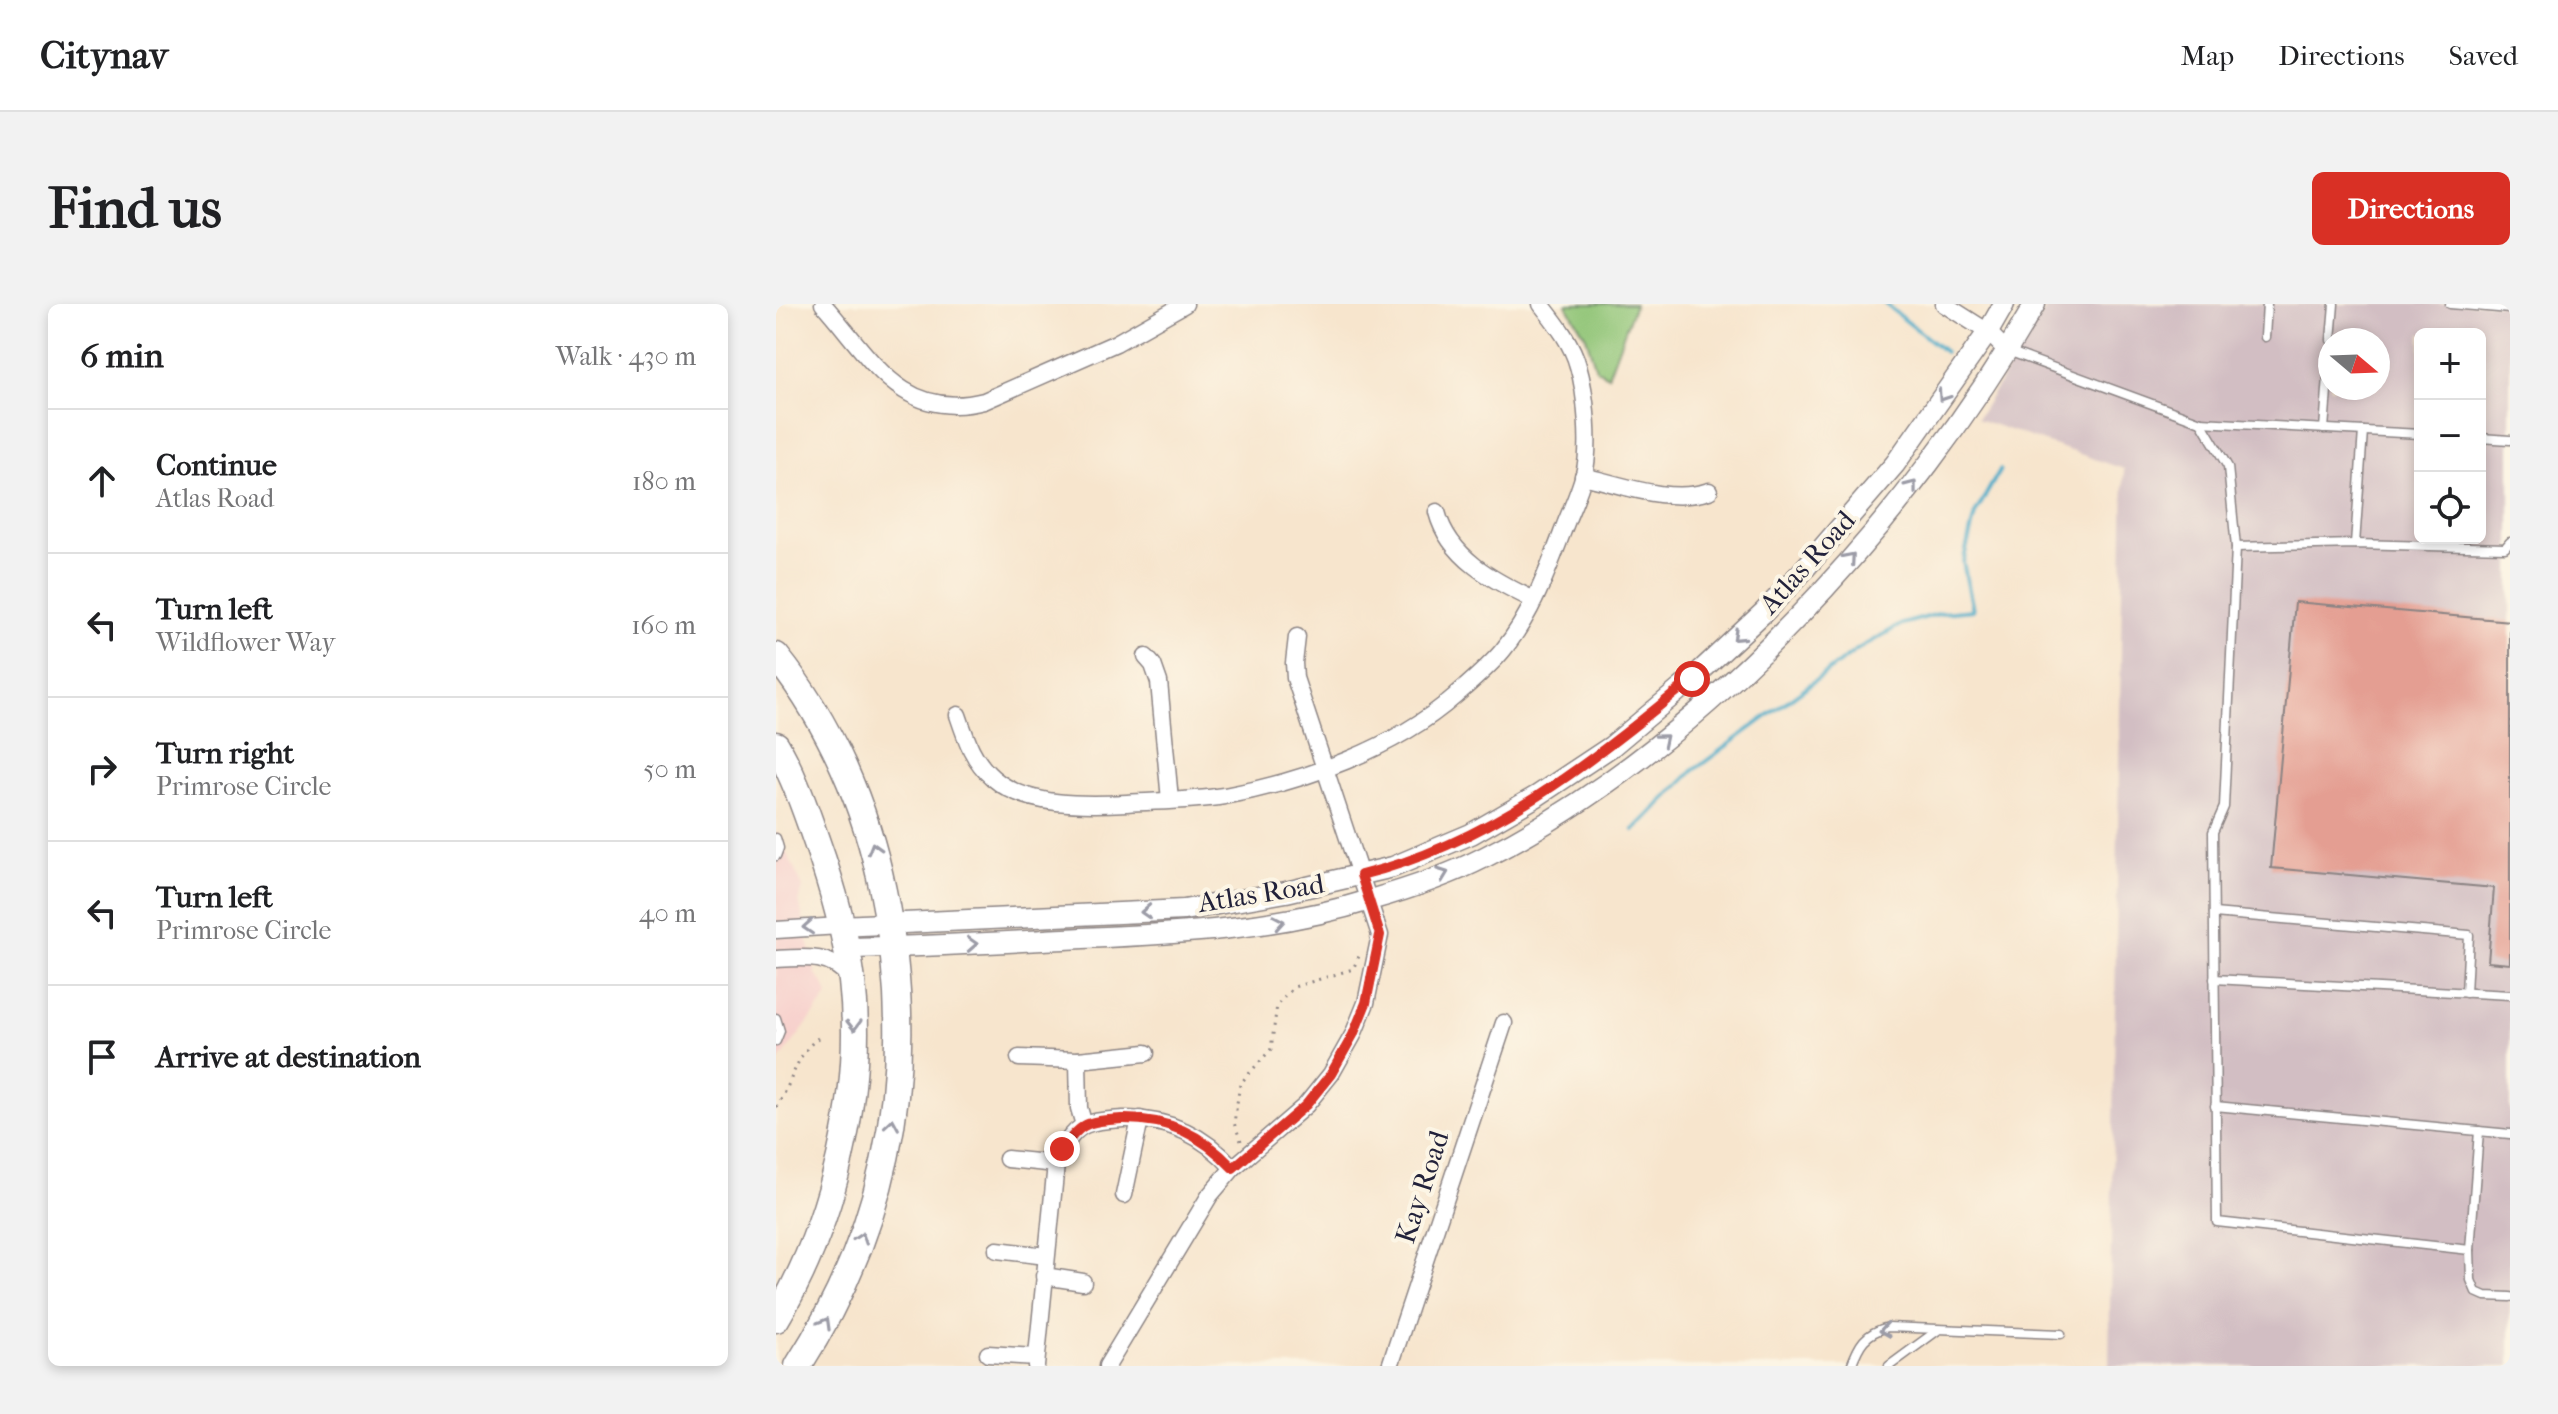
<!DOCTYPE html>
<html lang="en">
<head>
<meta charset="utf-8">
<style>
  :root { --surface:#fff; --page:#f2f2f2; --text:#202124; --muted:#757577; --line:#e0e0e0; --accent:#d93025 }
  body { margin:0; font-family:"IM FELL French Canon",serif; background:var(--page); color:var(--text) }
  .controls { position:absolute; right:24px; top:24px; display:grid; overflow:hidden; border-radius:12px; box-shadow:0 4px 12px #0003 }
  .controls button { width:72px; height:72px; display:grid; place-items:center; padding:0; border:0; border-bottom:2px solid var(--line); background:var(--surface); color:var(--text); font:40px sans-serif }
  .compass { position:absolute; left:1542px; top:24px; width:72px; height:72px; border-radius:50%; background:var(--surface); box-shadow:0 4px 12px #0003; rotate:109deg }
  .stop { position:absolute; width:24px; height:24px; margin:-18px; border:6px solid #d93025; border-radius:50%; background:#fff }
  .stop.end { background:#d93025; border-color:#fff; box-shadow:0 2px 8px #0008 }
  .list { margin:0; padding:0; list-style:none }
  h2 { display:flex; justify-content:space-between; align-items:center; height:104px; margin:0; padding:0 32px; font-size:34px }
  h2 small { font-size:26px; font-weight:400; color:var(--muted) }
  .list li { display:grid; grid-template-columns:52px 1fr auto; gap:24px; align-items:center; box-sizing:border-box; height:144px; padding:0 32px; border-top:2px solid var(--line) }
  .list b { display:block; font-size:30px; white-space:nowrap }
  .list p { margin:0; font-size:26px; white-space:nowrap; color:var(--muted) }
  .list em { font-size:26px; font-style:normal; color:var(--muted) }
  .icon { flex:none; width:44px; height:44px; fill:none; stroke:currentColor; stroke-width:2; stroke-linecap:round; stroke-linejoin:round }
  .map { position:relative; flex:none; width:1734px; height:1062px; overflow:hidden; border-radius:12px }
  header { display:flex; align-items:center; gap:48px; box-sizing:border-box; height:112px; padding:0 40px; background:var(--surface); border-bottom:2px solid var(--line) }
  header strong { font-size:38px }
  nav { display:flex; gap:44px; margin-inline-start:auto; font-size:28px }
  .intro { display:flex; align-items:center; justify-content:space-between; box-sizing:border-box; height:192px; padding:0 48px }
  h1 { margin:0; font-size:56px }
  .button { padding:20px 36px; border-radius:12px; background:var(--accent); color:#fff; font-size:28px; font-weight:700 }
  main { display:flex; gap:48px; padding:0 48px }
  aside { flex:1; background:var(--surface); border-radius:12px; box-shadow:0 4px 12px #0003 }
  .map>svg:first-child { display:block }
</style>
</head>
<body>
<header>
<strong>Citynav</strong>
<nav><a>Map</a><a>Directions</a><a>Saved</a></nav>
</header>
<div class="intro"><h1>Find us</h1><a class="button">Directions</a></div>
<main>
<aside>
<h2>6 min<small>Walk · 430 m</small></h2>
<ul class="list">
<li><svg class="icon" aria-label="ahead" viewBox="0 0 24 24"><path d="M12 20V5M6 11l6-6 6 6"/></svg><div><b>Continue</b><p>Atlas Road</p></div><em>180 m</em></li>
<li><svg class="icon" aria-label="left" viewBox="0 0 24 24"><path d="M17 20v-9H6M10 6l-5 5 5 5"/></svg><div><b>Turn left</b><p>Wildflower Way</p></div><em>160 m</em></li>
<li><svg class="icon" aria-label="right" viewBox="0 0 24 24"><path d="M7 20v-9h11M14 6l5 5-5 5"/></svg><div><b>Turn right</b><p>Primrose Circle</p></div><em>50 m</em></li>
<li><svg class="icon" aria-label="left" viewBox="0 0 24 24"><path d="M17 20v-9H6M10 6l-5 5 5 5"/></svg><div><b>Turn left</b><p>Primrose Circle</p></div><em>40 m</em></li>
<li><svg class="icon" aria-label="arrive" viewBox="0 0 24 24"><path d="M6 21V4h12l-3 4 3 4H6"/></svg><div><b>Arrive at destination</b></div></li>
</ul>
</aside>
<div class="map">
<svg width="1734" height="1062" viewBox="0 0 1734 1062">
  <rect width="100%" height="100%" fill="#fcf5e5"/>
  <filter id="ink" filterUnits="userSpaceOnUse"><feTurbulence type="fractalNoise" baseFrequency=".0125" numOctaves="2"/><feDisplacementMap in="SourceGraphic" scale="16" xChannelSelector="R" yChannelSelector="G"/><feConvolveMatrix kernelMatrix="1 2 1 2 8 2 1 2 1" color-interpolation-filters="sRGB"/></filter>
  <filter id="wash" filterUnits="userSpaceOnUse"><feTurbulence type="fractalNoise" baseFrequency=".006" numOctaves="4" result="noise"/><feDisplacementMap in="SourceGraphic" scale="32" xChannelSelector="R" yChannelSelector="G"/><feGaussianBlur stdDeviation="1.8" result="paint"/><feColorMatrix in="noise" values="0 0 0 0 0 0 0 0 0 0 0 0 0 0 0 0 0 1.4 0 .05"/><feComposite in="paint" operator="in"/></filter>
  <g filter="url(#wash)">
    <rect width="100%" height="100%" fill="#f7e5cd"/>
    <path fill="#f7d0cc" d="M0 527 27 583 23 597 40 671 48 680 52 692 0 761Z"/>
    <path fill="#d2bec3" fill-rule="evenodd" d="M1273 0H1734V1062H1333L1348 165 1201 115ZM1644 30H1704V234H1644ZM1554 36H1602V84H1554Z"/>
    <path fill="#8fc476" stroke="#587358" stroke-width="2" d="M790 0H859L832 72 820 65 810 33Z"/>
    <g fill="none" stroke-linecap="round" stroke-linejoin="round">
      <g stroke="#48aac8" stroke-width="4">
        <path d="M1109 0 1169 48"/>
        <path d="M858 526 918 466 1082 345 1126 320 1166 309 1197 306 1187 258 1199 210 1224 166"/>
      </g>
    </g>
    <g id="blocks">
      <path fill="#e49e92" d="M1519 298 1734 317V660L1712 658 1718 584 1495 564Z"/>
    </g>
  </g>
  <g filter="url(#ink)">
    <use href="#blocks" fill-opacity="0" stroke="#8c8484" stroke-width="2"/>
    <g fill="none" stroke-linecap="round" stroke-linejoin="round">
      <defs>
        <g id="service">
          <path d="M1674 0 1734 5"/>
          <path d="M1489 33 1491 0"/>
          <path d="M1555 36 1558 0"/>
          <path d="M1232 47 1425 118 1452 163 1460 243 1579 240 1729 244 1734 238"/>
          <path d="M1425 118 1644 130"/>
          <path d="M1548 125 1554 47"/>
          <path d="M1704 134 1734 136"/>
          <path d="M1579 240 1587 127"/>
          <path d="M1460 243 1448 503 1437 528 1441 918 1694 946 1695 976 1700 988 1709 992 1734 993"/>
          <path d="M0 534 3 544 0 552"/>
          <path d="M1438 609 1693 631 1690 689"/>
          <path d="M1438 675 1734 691"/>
          <path d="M0 714 4 727 0 737"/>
          <path d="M1439 802 1734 830"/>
          <path d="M1694 946 1703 827"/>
          <path d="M1075 1062C1083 1040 1089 1029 1112 1023L1285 1030"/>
          <path d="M1113 1062 1162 1026"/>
        </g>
        <g id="minor">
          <path d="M47 0C94 52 125 118 208 97L340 39 409 0"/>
          <path d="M1168 0 1212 28 1231 47"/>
          <path d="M807 172C847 181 893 200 933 187"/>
          <path d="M661 208C673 254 718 277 758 296"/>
          <path d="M370 353 377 361 383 378 394 496"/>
          <path d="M182 411C190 435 197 457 217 474 250 503 310 501 351 499 383 497 416 497 448 492 526 478 619 445 679 392 695 378 714 362 727 346 758 308 774 260 791 216 797 201 804 186 808 170 815 144 810 88 802 62 796 39 779 18 765 0"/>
          <path d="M0 626 64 622"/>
          <path d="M0 655C29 653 56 650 75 675"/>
          <path d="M243 754 302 756 370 749"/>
          <path d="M302 756 303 804 308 821"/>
          <path d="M231 855 280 860"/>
          <path d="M348 891 364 815"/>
          <path d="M221 946 270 952"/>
          <path d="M268 972 307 978"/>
          <path d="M212 1050 260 1053"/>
          <path d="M260 1062 280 860C286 846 294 828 309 821 320 816 335 816 347 815 391 814 428 831 457 864"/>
          <path d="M331 1062 434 891 457 864 530 801 555 770 577 731 590 699 604 631 519 374 518 359 521 333"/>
          <path d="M614 1062 728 719"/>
        </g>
        <g id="tertiary">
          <path d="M64 622 408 606 510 588 617 563 695 530 761 492 836 442 916 375 988 308 1024 270 1119 160 1212 28 1228 0"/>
          <path d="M68 644C148 643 228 638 307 634 404 630 500 625 594 596 629 586 676 570 709 553 930 441 1136 212 1259 0"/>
        </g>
        <g id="trunk">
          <path d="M0 352C54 419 90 502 107 587 143 757 116 915 22 1062"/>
          <path d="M0 441C17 470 29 504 40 536 55 578 70 632 76 677 89 786 57 921 0 1015"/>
        </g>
      </defs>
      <use href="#service" stroke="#8c8484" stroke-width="11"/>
      <use href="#minor" stroke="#8c8484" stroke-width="19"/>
      <use href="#tertiary" stroke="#8c8484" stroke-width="23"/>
      <use href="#trunk" stroke="#8c8484" stroke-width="29"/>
      <g stroke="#8c8484" stroke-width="3" stroke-dasharray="2 6" stroke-linecap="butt">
        <path d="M0 803C17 780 18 752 42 734"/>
        <path d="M465 837 458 819 464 780 495 745 501 701 518 683 577 665 584 650"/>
      </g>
      <use href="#service" stroke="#fff" stroke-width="8"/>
      <use href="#minor" stroke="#fff" stroke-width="16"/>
      <use href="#tertiary" stroke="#fff" stroke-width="20"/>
      <use href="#trunk" stroke="#fff" stroke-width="26"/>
    </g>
    <defs><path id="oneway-chevron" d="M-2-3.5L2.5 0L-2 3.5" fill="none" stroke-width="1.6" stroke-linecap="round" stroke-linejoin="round" transform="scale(2)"/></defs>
    <g stroke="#9c9ca7">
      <use href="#oneway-chevron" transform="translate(1167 92) rotate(124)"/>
      <use href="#oneway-chevron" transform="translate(1136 182) rotate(-52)"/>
      <use href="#oneway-chevron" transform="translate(1074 254) rotate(-49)"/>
      <use href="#oneway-chevron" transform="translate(962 332) rotate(137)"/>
      <use href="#oneway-chevron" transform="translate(887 435) rotate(-40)"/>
      <use href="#oneway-chevron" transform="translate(98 544) rotate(-106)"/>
      <use href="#oneway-chevron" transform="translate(667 570) rotate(-21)"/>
      <use href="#oneway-chevron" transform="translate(370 608) rotate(177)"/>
      <use href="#oneway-chevron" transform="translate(503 618) rotate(-10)"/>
      <use href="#oneway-chevron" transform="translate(32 623) rotate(176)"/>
      <use href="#oneway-chevron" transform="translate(196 640) rotate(-3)"/>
      <use href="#oneway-chevron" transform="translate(78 721) rotate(89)"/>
      <use href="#oneway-chevron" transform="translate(116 820) rotate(-81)"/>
      <use href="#oneway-chevron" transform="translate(85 934) rotate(-71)"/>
      <use href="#oneway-chevron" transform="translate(49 1019) rotate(-60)"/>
      <use href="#oneway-chevron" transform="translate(1109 1026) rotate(171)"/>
    </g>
  </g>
  <g fill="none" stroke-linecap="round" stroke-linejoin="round" filter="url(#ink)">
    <path stroke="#d93025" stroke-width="10" d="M286 845C292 837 299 827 308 822 317 816 334 816 345 815 392 814 425 830 457 864L530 801 555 770 577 731 590 699 604 631 585 571C712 540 818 457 916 375"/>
  </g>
  <g text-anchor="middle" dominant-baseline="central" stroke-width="8" stroke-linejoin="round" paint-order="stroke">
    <g font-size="28" fill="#22223b" stroke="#fcf5e5">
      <text transform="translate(1031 258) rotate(-48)">Atlas Road</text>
      <text transform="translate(485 589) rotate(-9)">Atlas Road</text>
      <text transform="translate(646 883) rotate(-72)">Kay Road</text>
    </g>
  </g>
</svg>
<div class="controls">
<button>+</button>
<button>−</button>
<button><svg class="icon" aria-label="locate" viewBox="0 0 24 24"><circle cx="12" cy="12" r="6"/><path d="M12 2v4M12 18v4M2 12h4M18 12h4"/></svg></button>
</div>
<svg class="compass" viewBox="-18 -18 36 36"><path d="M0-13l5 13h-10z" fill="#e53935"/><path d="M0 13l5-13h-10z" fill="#757577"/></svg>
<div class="stop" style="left:916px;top:375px"></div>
<div class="stop end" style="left:286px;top:845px"></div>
</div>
</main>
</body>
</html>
